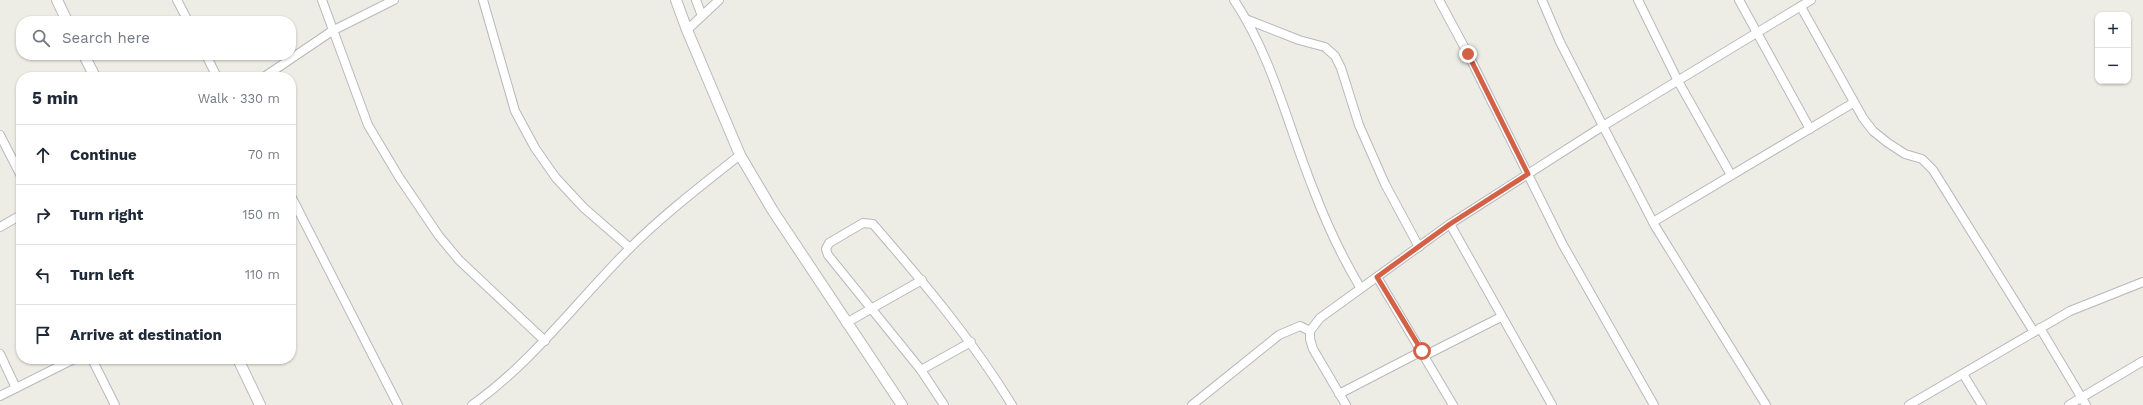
<!DOCTYPE html>
<html lang="en">
<head>
<meta charset="utf-8">
<style>
  :root { --surface:#fff; --page:#f2f2f3; --text:#1f2937; --muted:#747a83; --line:#e0e1e3 }
  body { margin:0; font-family:"Work Sans",sans-serif; background:var(--page); color:var(--text) }
  .controls { position:absolute; right:12px; top:12px; display:grid; overflow:hidden; border-radius:8px; box-shadow:0 1px 3px #0004 }
  .controls button { width:36px; height:36px; display:grid; place-items:center; padding:0; border:0; border-bottom:1px solid var(--line); background:var(--surface); color:var(--text); font:20px sans-serif }
  .stop { position:absolute; width:12px; height:12px; margin:-9px; border:3px solid #d46045; border-radius:50%; background:#fff }
  .stop.end { background:#d46045; border-color:#fff; box-shadow:0 1px 4px #0008 }
  .list { margin:0; padding:0; list-style:none }
  h2 { display:flex; justify-content:space-between; align-items:center; height:52px; margin:0; padding:0 16px; font-size:17px }
  h2 small { font-size:13px; font-weight:400; color:var(--muted) }
  .list li { display:grid; grid-template-columns:26px 1fr auto; gap:12px; align-items:center; box-sizing:border-box; height:60px; padding:0 16px; border-top:1px solid var(--line) }
  .list b { display:block; font-size:15px; white-space:nowrap }
  .list em { font-size:13px; font-style:normal; color:var(--muted) }
  .icon { flex:none; width:22px; height:22px; fill:none; stroke:currentColor; stroke-width:2; stroke-linecap:round; stroke-linejoin:round }
  .map { position:relative; flex:none; width:2143px; height:405px; overflow:hidden }
  .search { position:absolute; background:var(--surface); box-shadow:0 1px 3px #0004; left:16px; top:16px; width:280px; height:44px; display:flex; align-items:center; gap:10px; box-sizing:border-box; padding:0 14px; border-radius:16px; color:var(--muted); font-size:15px }
  .panel { position:absolute; background:var(--surface); box-shadow:0 1px 3px #0004; left:16px; top:72px; width:280px; height:292px; border-radius:16px }
  .map>svg:first-child { display:block }
</style>
</head>
<body>
<div class="map">
<svg width="2143" height="405" viewBox="0 0 2143 405">
  <rect width="100%" height="100%" fill="#edede5"/>
  <g fill="none" stroke-linecap="round" stroke-linejoin="round">
    <defs>
      <g id="minor">
        <path d="M177 0 188 21"/>
        <path d="M322 0 368 125 399 177 439 236 459 260 545 341"/>
        <path d="M483 0 515 111 535 148 556 178 584 208 630 248"/>
        <path d="M696 0 702 16"/>
        <path d="M1234 0C1273 58 1288 127 1314 191 1327 225 1342 257 1360 287"/>
        <path d="M1439 0 1468 54 1563 245 1654 405"/>
        <path d="M1542 0 1560 42 1603 126 1811 0"/>
        <path d="M1638 0 1678 81 1731 175"/>
        <path d="M1739 0 1810 129"/>
        <path d="M1801 7 1863 118 1873 131 1888 143 1905 154 1922 159 1933 170 2034 332"/>
        <path d="M1248 20 1299 40 1325 47 1335 56 1341 68 1359 125 1385 184 1419 247"/>
        <path d="M687 30 719 0"/>
        <path d="M206 55 217 77"/>
        <path d="M264 77 332 31 394 0"/>
        <path d="M0 135 21 176"/>
        <path d="M291 196 398 405"/>
        <path d="M1653 222 1853 103"/>
        <path d="M1450 224 1552 405"/>
        <path d="M0 227 21 215"/>
        <path d="M1377 277 1453 405"/>
        <path d="M846 323 922 280"/>
        <path d="M2040 328 2086 405"/>
        <path d="M0 354 16 388"/>
        <path d="M1424 356 1501 317"/>
        <path d="M92 359 115 405"/>
        <path d="M921 370 971 342"/>
        <path d="M1963 374 1982 405"/>
        <path d="M1339 394 1422 351"/>
        <path d="M0 396 74 359"/>
        <path d="M472 405C533 362 576 302 629 249 663 215 702 185 740 155"/>
        <path d="M944 405 921 370 828 255 826 249 829 243 863 223 873 224C924 283 971 338 1012 405"/>
        <path d="M1192 405 1279 335 1300 326 1310 331"/>
        <path d="M1346 405 1313 349 1310 339V331L1320 318 1450 224 1603 126 1655 226 1766 405"/>
        <path d="M1909 405 2070 311 2143 282"/>
        <path d="M2069 405 2143 361"/>
      </g>
      <g id="tertiary">
        <path d="M57 0 67 21"/>
        <path d="M676 0 687 30 740 155 773 211 902 405"/>
        <path d="M84 55 95 77"/>
        <path d="M238 359 260 405"/>
      </g>
    </defs>
    <use href="#minor" stroke="#b7b9bd" stroke-width="10"/>
    <use href="#tertiary" stroke="#b7b9bd" stroke-width="12"/>
    <use href="#minor" stroke="#fff" stroke-width="8"/>
    <use href="#tertiary" stroke="#fff" stroke-width="10"/>
  </g>
  <g fill="none" stroke-linecap="round" stroke-linejoin="round">
    <path stroke="#d46045" stroke-width="5" d="M1422 351 1377 277 1450 224 1528 174 1468 54"/>
  </g>
</svg>
<div class="controls">
<button>+</button>
<button>−</button>
</div>
<div class="stop" style="left:1422px;top:351px"></div>
<div class="stop end" style="left:1468px;top:54px"></div>
<div class="search"><svg class="icon" aria-label="search" viewBox="0 0 24 24"><circle cx="10" cy="10" r="6"/><path d="M15 15l6 6"/></svg>Search here</div>
<section class="panel">
<h2>5 min<small>Walk · 330 m</small></h2>
<ul class="list">
<li><svg class="icon" aria-label="ahead" viewBox="0 0 24 24"><path d="M12 20V5M6 11l6-6 6 6"/></svg><div><b>Continue</b></div><em>70 m</em></li>
<li><svg class="icon" aria-label="right" viewBox="0 0 24 24"><path d="M7 20v-9h11M14 6l5 5-5 5"/></svg><div><b>Turn right</b></div><em>150 m</em></li>
<li><svg class="icon" aria-label="left" viewBox="0 0 24 24"><path d="M17 20v-9H6M10 6l-5 5 5 5"/></svg><div><b>Turn left</b></div><em>110 m</em></li>
<li><svg class="icon" aria-label="arrive" viewBox="0 0 24 24"><path d="M6 21V4h12l-3 4 3 4H6"/></svg><div><b>Arrive at destination</b></div></li>
</ul>
</section>
</div>
</body>
</html>
